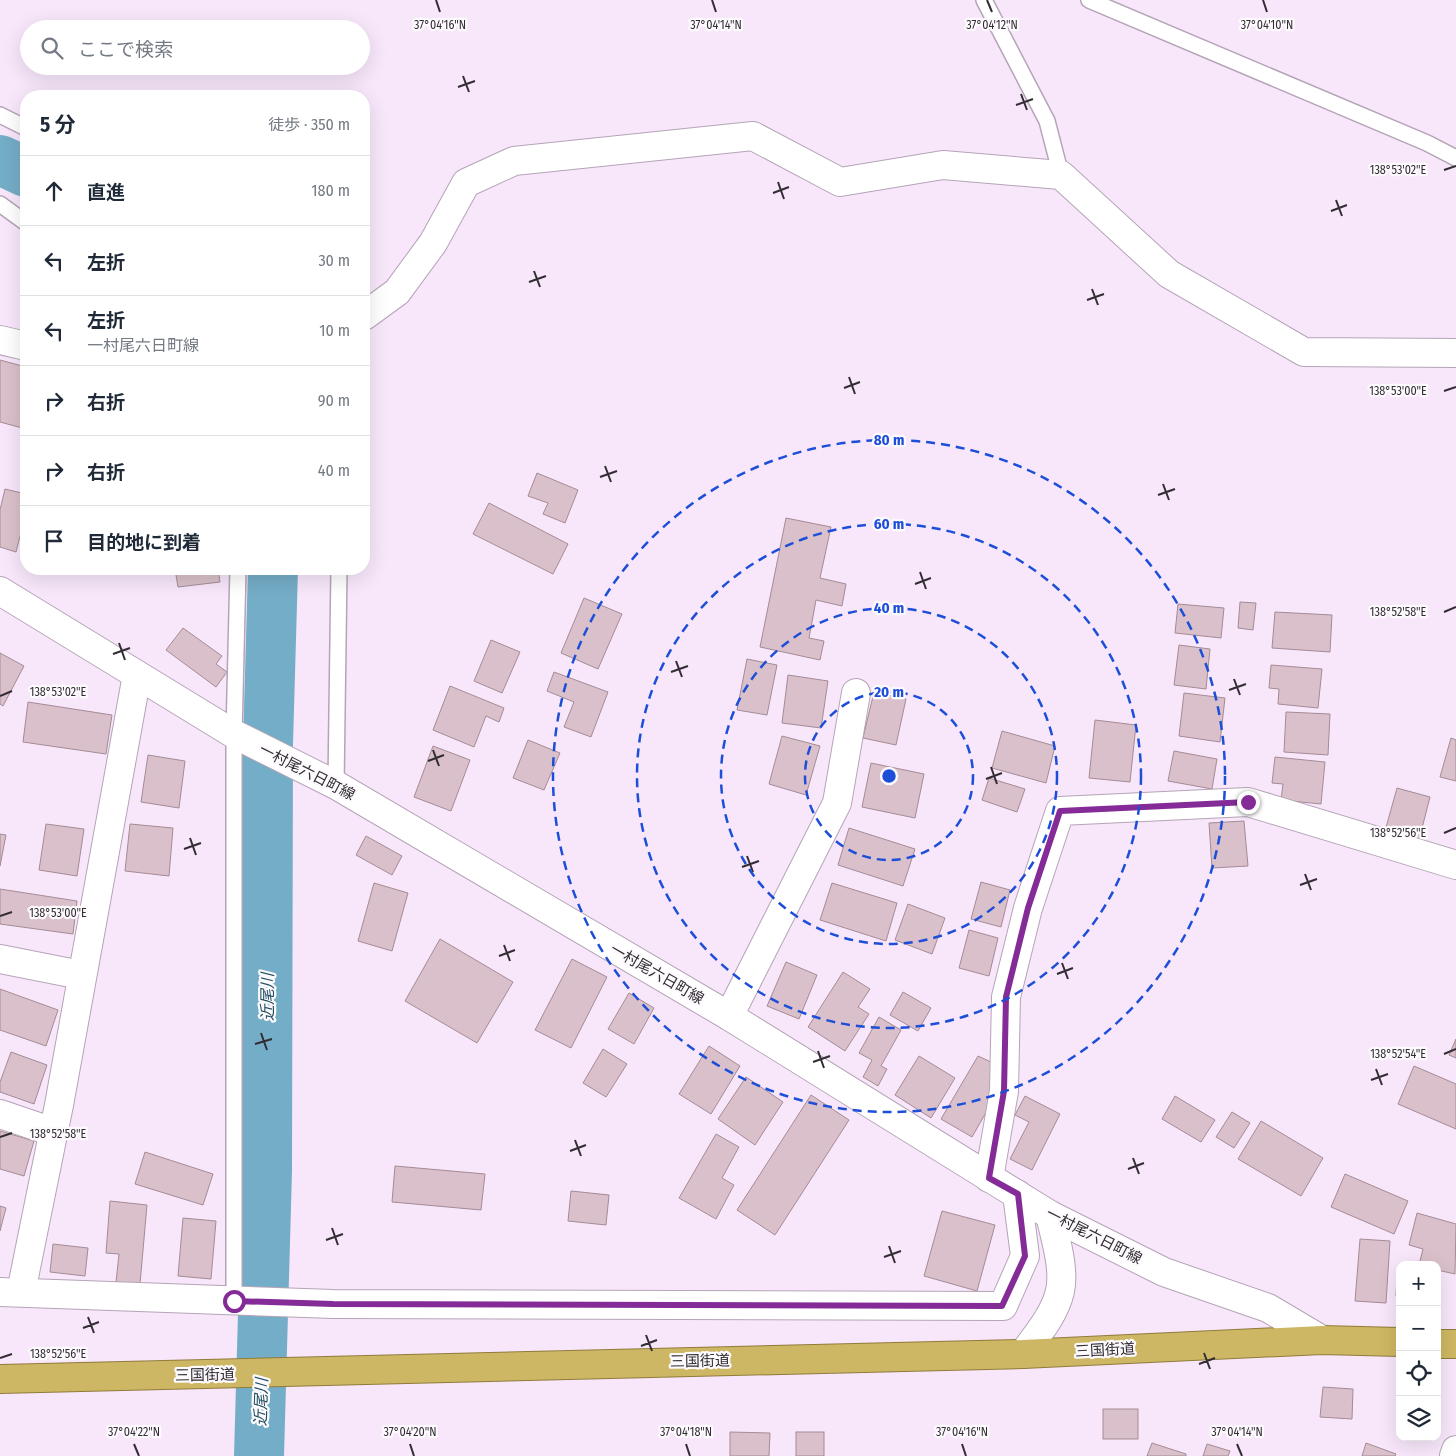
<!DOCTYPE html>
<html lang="ja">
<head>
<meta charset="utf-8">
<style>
  :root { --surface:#fff; --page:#f2f2f3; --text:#1f2937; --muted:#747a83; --line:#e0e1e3 }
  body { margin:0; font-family:"Fira Sans Condensed","Noto Sans JP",sans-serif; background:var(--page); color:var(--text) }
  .controls { position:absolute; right:15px; bottom:15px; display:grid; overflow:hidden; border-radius:10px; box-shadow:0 5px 20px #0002 }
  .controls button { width:45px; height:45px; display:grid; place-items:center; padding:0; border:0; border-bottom:1px solid var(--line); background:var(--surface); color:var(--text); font:25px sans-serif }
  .stop { position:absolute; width:15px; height:15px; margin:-11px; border:4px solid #842b98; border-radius:50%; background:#fff }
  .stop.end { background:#842b98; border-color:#fff; box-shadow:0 1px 5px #0008 }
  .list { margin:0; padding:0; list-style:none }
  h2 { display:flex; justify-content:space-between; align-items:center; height:65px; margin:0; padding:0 20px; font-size:21px }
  h2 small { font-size:16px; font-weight:400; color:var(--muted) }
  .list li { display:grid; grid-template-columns:32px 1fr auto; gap:15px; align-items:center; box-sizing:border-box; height:70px; padding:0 20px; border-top:1px solid var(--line) }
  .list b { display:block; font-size:19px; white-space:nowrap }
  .list p { margin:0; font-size:16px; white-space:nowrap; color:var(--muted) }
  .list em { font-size:16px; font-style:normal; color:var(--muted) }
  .icon { flex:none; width:28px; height:28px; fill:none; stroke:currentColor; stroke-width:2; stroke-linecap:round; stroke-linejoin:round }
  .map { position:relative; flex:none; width:1456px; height:1456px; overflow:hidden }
  .search { position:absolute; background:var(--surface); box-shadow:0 5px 20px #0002; left:20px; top:20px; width:350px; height:55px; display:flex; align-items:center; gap:12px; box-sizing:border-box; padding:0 18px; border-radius:28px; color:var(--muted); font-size:19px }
  .panel { position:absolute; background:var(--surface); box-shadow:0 5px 20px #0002; left:20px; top:90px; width:350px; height:485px; border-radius:20px }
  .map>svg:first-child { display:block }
</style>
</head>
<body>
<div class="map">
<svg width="1456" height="1456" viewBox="0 0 1456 1456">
  <rect width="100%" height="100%" fill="#f8e7fb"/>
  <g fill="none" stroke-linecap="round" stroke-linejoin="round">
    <g stroke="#74adc7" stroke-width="50">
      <path d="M0 160 26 172"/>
      <path d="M259 1456 267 1171 268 743 273 569"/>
    </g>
  </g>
  <g fill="#dac0ca" stroke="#a48b95">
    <path d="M0 360 26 367V429L0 422Z"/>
    <path d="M537 473 578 490 565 523 543 514 548 503 528 496Z"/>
    <path d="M5 489 26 494V513L16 552 0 547V510Z"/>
    <path d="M489 503 568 544 553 574 473 534Z"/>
    <path d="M786 518 831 527 820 578 846 584 842 606 816 600 809 638 824 641 820 660 760 647Z"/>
    <path d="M175 569H218L220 582 178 587Z"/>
    <path d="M584 598 622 614 598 669 561 653Z"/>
    <path d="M1240 602 1256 603 1253 630 1238 628Z"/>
    <path d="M1178 604 1224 608 1221 638 1175 633Z"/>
    <path d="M1275 612 1332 615 1330 652 1272 648Z"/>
    <path d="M183 628 222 656 216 664 227 672 216 687 166 650Z"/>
    <path d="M491 640 520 652 502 693 474 681Z"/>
    <path d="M1179 645 1210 649 1206 689 1174 685Z"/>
    <path d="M0 653 24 666 3 706 0 704Z"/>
    <path d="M747 659 777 665 767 715 737 710Z"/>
    <path d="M1271 665 1322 669 1318 708 1278 704 1279 689 1269 688Z"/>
    <path d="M554 672 608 692 591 737 564 727 574 702 547 691Z"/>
    <path d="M788 675 828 681 821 728 782 723Z"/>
    <path d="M450 686 504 708 499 722 486 716 474 747 433 730Z"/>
    <path d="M874 692 906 699 896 745 863 738Z"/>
    <path d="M1184 693 1225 698 1220 742 1179 736Z"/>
    <path d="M28 702 112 715 106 754 23 742Z"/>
    <path d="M1286 712 1330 714 1328 755 1284 752Z"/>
    <path d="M1095 720 1136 725 1130 782 1089 778Z"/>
    <path d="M1002 731 1055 746 1046 783 992 768Z"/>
    <path d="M782 736 820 746 806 795 769 784Z"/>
    <path d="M1451 738 1456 740V781L1440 777Z"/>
    <path d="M528 740 560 753 544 790 513 778Z"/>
    <path d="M433 746 470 760 451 811 414 797Z"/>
    <path d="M1174 751 1217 759 1212 789 1168 781Z"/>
    <path d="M148 755 185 761 179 808 141 802Z"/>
    <path d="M1275 757 1325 762 1321 804 1281 800 1283 784 1272 783Z"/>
    <path d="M871 763 924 774 915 818 862 807Z"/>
    <path d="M989 778 1025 789 1017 812 982 800Z"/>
    <path d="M1397 788 1430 797 1419 840 1385 831Z"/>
    <path d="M1244 821 1248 866 1212 868 1209 823Z"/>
    <path d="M46 824 84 829 77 876 39 870Z"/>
    <path d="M130 824 173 828 169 876 125 871Z"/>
    <path d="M849 828 915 849 903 886 838 865Z"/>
    <path d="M0 834 6 835 0 866Z"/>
    <path d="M366 836 402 856 392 875 356 855Z"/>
    <path d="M981 882 1010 890 1001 927 971 919Z"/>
    <path d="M374 883 408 893 392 951 358 941Z"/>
    <path d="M832 883 897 903 886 941 820 920Z"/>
    <path d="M0 889 77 901 73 934 0 924Z"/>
    <path d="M908 904 945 918 932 954 895 940Z"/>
    <path d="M969 930 998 938 989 976 959 968Z"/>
    <path d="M440 939 513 982 477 1043 405 1001Z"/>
    <path d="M572 959 607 977 571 1048 535 1030Z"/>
    <path d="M786 962 817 975 799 1019 767 1006Z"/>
    <path d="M843 972 870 989 858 1007 869 1014 845 1051 808 1027Z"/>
    <path d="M0 989 58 1010 46 1046 0 1030Z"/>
    <path d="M903 992 931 1008 918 1031 890 1015Z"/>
    <path d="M629 993 654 1008 634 1044 608 1029Z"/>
    <path d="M879 1017 901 1030 881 1066 887 1069 878 1086 863 1077 872 1060 859 1053Z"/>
    <path d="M1456 1039V1058L1449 1055Z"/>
    <path d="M709 1046 740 1066 711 1114 679 1094Z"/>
    <path d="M603 1049 627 1064 606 1097 583 1083Z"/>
    <path d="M11 1052 47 1065 34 1104 0 1092V1082Z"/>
    <path d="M919 1056 955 1078 931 1118 895 1095Z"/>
    <path d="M978 1056 993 1063 988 1109 972 1137 941 1119Z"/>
    <path d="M1414 1066 1456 1084V1129L1398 1104Z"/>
    <path d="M746 1077 783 1102 755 1145 718 1119Z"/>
    <path d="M811 1095 849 1120 775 1235 737 1210Z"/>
    <path d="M1025 1096 1060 1114 1032 1170 1010 1159 1029 1122 1015 1115Z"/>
    <path d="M1175 1096 1215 1120 1201 1142 1162 1119Z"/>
    <path d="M1232 1112 1250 1123 1234 1148 1216 1137Z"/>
    <path d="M1261 1121 1323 1158 1301 1196 1238 1159Z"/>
    <path d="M0 1131 34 1141 24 1176 0 1169Z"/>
    <path d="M716 1134 739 1147 722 1178 734 1185 716 1219 679 1198Z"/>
    <path d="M145 1152 213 1174 203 1205 135 1184Z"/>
    <path d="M395 1166 485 1174 481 1210 392 1202Z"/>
    <path d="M1345 1174 1408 1201 1394 1234 1331 1207Z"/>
    <path d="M571 1191 609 1195 606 1225 568 1221Z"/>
    <path d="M110 1201 147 1205 140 1284 116 1282 119 1254 106 1253Z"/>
    <path d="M0 1206 6 1208 0 1231Z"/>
    <path d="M942 1211 995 1225 977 1291 924 1276Z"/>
    <path d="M1417 1213 1456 1224 1455 1274 1437 1270V1265H1419L1423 1249 1409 1245Z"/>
    <path d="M183 1218 216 1221 211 1279 178 1276Z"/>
    <path d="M1360 1239 1390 1241 1386 1303 1355 1301Z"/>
    <path d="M53 1244 88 1248 85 1276 50 1272Z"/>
    <path d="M1397 1275H1400V1296H1396Z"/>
    <path d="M1323 1387 1353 1389 1352 1419 1320 1417Z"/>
    <rect x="1103" y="1409" width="35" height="30"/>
    <path d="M730 1432 770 1433 769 1456H730Z"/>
    <rect x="796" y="1432" width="28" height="24"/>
    <path d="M1152 1443 1186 1454V1456H1147Z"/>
    <path d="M1366 1443 1396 1454 1395 1456H1362Z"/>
    <path d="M1207 1444 1230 1451 1228 1456H1203Z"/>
  </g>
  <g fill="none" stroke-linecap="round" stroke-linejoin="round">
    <defs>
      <g id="service">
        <path d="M984 0 1047 121 1061 175"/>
        <path d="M1089 0 1427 143 1456 158"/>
        <path d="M0 115 26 128"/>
        <path d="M0 204 26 223"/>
        <path d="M336 785 339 569"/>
        <path d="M234 1301V734L238 569"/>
      </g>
      <g id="minor">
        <path d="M364 316 397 292 433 243 466 183 514 161 753 136 840 182 943 165 1061 175 1169 274 1304 352 1456 353"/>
        <path d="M0 340 26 346"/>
        <path d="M0 959 81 975"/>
        <path d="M729 1016 837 803 856 693"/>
        <path d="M0 1114 53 1132"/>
        <path d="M989 1178 1004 1091 1006 997 1028 908 1060 811 1248 802 1456 865"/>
        <path d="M0 1292 333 1304 1003 1306 1025 1256 1017 1194"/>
        <path d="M21 1292 59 1105 137 675"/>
        <path d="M1454 1456 1456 1450"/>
      </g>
      <g id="secondary">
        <path d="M0 591 234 734 336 785 729 1016 1050 1215 1164 1272 1268 1308 1322 1340"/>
        <path d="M1023 1354C1037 1335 1055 1314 1060 1291 1065 1269 1055 1237 1050 1215"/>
      </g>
      <g id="trunk">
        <path d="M1437 1344H1456"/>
        <path d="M0 1379 1023 1354 1322 1340 1400 1342"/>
      </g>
    </defs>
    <use href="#service" stroke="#b5a4b7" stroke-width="18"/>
    <use href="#minor" stroke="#b5a4b7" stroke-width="30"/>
    <use href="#secondary" stroke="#b5a4b7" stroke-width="30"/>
    <use href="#trunk" stroke="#907b3a" stroke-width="30"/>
    <use href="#service" stroke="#fff" stroke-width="15"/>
    <use href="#minor" stroke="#fff" stroke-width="28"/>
    <use href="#secondary" stroke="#fff" stroke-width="28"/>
    <use href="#trunk" stroke="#ceb764" stroke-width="28"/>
  </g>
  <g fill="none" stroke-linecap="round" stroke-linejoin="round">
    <path stroke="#842b98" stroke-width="6" d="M234 1301 333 1304 1002 1306 1025 1256 1018 1194 989 1178 1004 1091 1006 997 1028 908 1060 811 1248 802"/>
  </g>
  <path fill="none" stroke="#322c33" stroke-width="2" d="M436 0 440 12M712 0 716 12M987 0 992 12M1263 0 1267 12M463 76 469 92M458 87 475 81M1021 94 1027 110M1016 105 1033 99M1444 170 1456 166M778 182 784 199M773 193 789 187M1336 200 1342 216M1331 211 1347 205M534 271 540 287M529 282 546 276M1092 289 1098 305M1087 300 1104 294M849 377 855 394M844 388 860 382M1444 391 1456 387M605 466 611 482M600 477 617 471M1163 484 1169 500M1158 495 1175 489M920 572 926 589M915 584 931 578M1444 612 1456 607M119 643 125 660M113 654 130 648M676 661 682 677M671 672 688 666M1234 679 1240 695M1229 690 1246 684M0 696 12 691M433 750 439 766M428 761 444 755M991 767 997 784M986 779 1002 773M1444 833 1456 828M190 838 196 855M184 849 201 843M747 856 753 872M742 867 759 861M1305 874 1311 890M1300 885 1317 879M0 916 12 912M504 945 510 961M499 956 515 950M1062 963 1068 979M1057 974 1073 968M261 1033 267 1050M255 1044 272 1039M818 1051 824 1068M1444 1054 1456 1049M813 1062 830 1056M1376 1069 1382 1085M1371 1080 1388 1074M0 1137 12 1133M575 1140 581 1156M570 1151 586 1145M1133 1158 1139 1174M1128 1169 1144 1163M332 1228 338 1245M326 1240 343 1234M889 1246 895 1263M884 1257 901 1251M88 1317 94 1333M83 1328 99 1322M646 1335 652 1351M641 1346 657 1340M1204 1353 1210 1369M0 1358 12 1354M1199 1364 1215 1358M134 1444 139 1456M410 1444 414 1456M686 1444 690 1456M962 1444 966 1456M1237 1444 1242 1456"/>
  <g fill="none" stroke="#1d4ed8" stroke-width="2.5" stroke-dasharray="9 6">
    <circle cx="889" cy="776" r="84"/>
    <circle cx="889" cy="776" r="168"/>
    <circle cx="889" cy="776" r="252"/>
    <circle cx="889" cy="776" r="336"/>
  </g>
  <g text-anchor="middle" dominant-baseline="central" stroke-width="4.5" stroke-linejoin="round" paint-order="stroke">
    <g font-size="15" fill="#322c33" stroke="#fdfafe">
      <text transform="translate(307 772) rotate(27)">一村尾六日町線</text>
      <text transform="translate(657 974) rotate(30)">一村尾六日町線</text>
      <text transform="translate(1094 1236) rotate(27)">一村尾六日町線</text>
      <text transform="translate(1105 1350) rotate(-3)">三国街道</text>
      <text transform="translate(700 1361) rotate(-1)">三国街道</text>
      <text transform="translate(205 1375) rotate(-1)">三国街道</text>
    </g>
    <g font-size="16" font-style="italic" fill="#1f4e61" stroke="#fdfafe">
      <text transform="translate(267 997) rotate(-90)">近尾川</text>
      <text transform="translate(261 1402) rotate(-88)">近尾川</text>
    </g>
  </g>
  <g font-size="12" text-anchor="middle" fill="#322c33" stroke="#fdfafe" stroke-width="4.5" stroke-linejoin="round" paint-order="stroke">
    <text x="1267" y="29">37°04'10"N</text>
    <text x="440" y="29">37°04'16"N</text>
    <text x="716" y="29">37°04'14"N</text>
    <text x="992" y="29">37°04'12"N</text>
    <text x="1398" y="174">138°53'02"E</text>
    <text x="1398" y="395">138°53'00"E</text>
    <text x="1398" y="616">138°52'58"E</text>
    <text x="58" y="696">138°53'02"E</text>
    <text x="1398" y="837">138°52'56"E</text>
    <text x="58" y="917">138°53'00"E</text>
    <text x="1398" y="1058">138°52'54"E</text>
    <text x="58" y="1138">138°52'58"E</text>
    <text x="58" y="1358">138°52'56"E</text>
    <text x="134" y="1436">37°04'22"N</text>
    <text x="410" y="1436">37°04'20"N</text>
    <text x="686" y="1436">37°04'18"N</text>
    <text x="962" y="1436">37°04'16"N</text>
    <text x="1237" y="1436">37°04'14"N</text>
  </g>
  <circle cx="889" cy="776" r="8" fill="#1d4ed8" stroke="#fdfafe" stroke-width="2.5"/>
  <g font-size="15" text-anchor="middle" font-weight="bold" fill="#1d4ed8" stroke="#fdfafe" stroke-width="4.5" stroke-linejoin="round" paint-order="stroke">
    <text x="889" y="445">80 m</text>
    <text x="889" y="529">60 m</text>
    <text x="889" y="613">40 m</text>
    <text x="889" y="697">20 m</text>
  </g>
</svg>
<div class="controls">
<button>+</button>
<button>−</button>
<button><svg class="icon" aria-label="locate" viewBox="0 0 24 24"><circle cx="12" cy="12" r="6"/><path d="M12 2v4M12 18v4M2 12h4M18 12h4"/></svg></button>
<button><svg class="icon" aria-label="layers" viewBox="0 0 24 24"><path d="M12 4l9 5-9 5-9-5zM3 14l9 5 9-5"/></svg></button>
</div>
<div class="stop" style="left:234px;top:1301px"></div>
<div class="stop end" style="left:1248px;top:802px"></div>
<div class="search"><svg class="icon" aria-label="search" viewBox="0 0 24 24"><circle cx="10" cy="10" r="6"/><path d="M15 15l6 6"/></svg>ここで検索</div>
<section class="panel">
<h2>5 分<small>徒歩 · 350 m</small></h2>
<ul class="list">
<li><svg class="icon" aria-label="ahead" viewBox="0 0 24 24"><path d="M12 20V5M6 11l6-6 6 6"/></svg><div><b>直進</b></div><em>180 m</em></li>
<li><svg class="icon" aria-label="left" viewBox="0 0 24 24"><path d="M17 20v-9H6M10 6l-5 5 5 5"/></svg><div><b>左折</b></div><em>30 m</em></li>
<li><svg class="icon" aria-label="left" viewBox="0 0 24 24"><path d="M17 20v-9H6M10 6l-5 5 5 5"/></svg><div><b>左折</b><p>一村尾六日町線</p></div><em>10 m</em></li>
<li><svg class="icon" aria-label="right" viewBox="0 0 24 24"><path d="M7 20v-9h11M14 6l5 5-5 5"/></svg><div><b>右折</b></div><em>90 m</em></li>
<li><svg class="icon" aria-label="right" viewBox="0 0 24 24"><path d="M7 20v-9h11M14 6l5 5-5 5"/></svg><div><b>右折</b></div><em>40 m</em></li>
<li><svg class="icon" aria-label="arrive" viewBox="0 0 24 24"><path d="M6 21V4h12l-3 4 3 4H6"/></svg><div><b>目的地に到着</b></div></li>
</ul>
</section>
</div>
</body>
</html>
